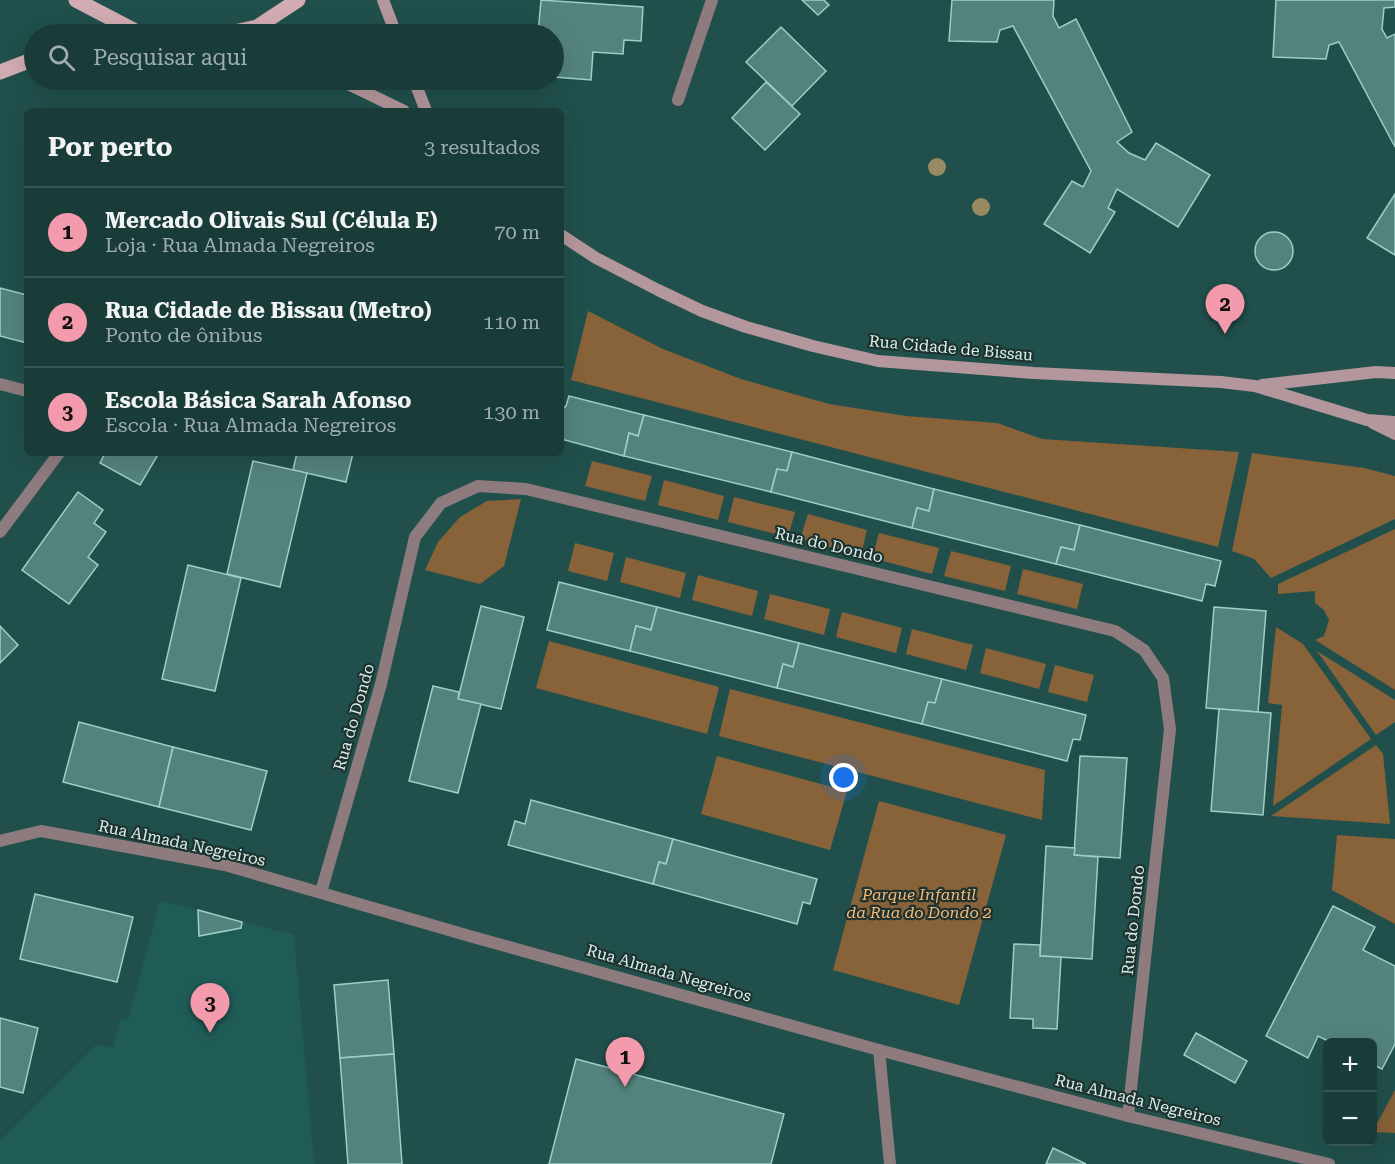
<!DOCTYPE html>
<html lang="pt">
<head>
<meta charset="utf-8">
<style>
  :root { --surface:#193c39; --page:#264744; --text:#f1f3f6; --muted:#9fadae; --line:#375653; --accent:#f39aac }
  body { margin:0; font-family:"Roboto Serif",serif; background:var(--page); color:var(--text) }
  .controls { position:absolute; right:18px; bottom:18px; display:grid; overflow:hidden; border-radius:9px; box-shadow:0 6px 24px #0002 }
  .controls button { width:54px; height:54px; display:grid; place-items:center; padding:0; border:0; border-bottom:2px solid var(--line); background:var(--surface); color:var(--text); font:30px sans-serif }
  .you { position:absolute; left:844px; top:778px; width:21px; height:21px; margin:-15px; border:4px solid #fff; border-radius:50%; background:#1a73e8; box-shadow:0 0 0 9px #1a73e833 }
  .badge { display:grid; place-items:center; width:39px; height:39px; border-radius:50%; background:var(--accent); color:#111; font-size:20px; font-weight:700 }
  .pin { position:absolute; translate:-50% -50px; filter:drop-shadow(0 2px 3px #0008) }
  .pin::after { content:''; position:absolute; top:32px; width:21px; height:18px; background:inherit; clip-path:polygon(0 0,100% 0,50% 100%) }
  .list { margin:0; padding:0; list-style:none }
  h2 { display:flex; justify-content:space-between; align-items:center; height:78px; margin:0; padding:0 24px; font-size:26px }
  h2 small { font-size:20px; font-weight:400; color:var(--muted) }
  .list li { display:grid; grid-template-columns:39px 1fr auto; gap:18px; align-items:center; box-sizing:border-box; height:90px; padding:0 24px; border-top:2px solid var(--line) }
  .list b { display:block; font-size:22px; white-space:nowrap }
  .list p { margin:0; font-size:20px; white-space:nowrap; color:var(--muted) }
  .list em { font-size:20px; font-style:normal; color:var(--muted) }
  .icon { flex:none; width:33px; height:33px; fill:none; stroke:currentColor; stroke-width:2; stroke-linecap:round; stroke-linejoin:round }
  .map { position:relative; flex:none; width:1395px; height:1164px; overflow:hidden }
  .search { position:absolute; background:var(--surface); box-shadow:0 6px 24px #0002; left:24px; top:24px; width:540px; height:66px; display:flex; align-items:center; gap:15px; box-sizing:border-box; padding:0 21px; border-radius:33px; color:var(--muted); font-size:22px }
  .panel { position:absolute; background:var(--surface); box-shadow:0 6px 24px #0002; left:24px; top:108px; width:540px; height:348px; border-radius:9px }
  .map>svg:first-child { display:block }
</style>
</head>
<body>
<div class="map">
<svg width="1395" height="1164" viewBox="0 0 1395 1164">
  <rect width="100%" height="100%" fill="#21504c"/>
  <path fill="#205c57" d="M160 901 294 935 314 1164H0V1141L96 1045 113 1048 121 1019 128 1020Z"/>
  <g fill="#886239">
    <path d="M588 311 663 349 741 379 829 404 906 416 997 423 1042 439 1239 452 1218 547 571 380Z"/>
    <path d="M1252 453 1364 468 1395 476V519L1271 578 1254 559 1232 551Z"/>
    <path d="M592 461 652 476 645 501 585 486Z"/>
    <path d="M664 480 724 496 718 520 658 505Z"/>
    <path d="M734 497 795 512 788 537 728 522Z"/>
    <path d="M521 499 504 566 480 584 425 570 438 542 460 517 487 501Z"/>
    <path d="M808 514 867 530 861 555 800 539Z"/>
    <path d="M1395 529V690L1315 640 1324 636 1329 620 1324 610 1315 603V591L1278 594V584Z"/>
    <path d="M879 533 939 548 932 574 872 558Z"/>
    <path d="M575 543 614 553 607 581 568 571Z"/>
    <path d="M951 551 1011 566 1005 591 944 576Z"/>
    <path d="M626 557 686 573 680 598 620 582Z"/>
    <path d="M1023 569 1083 584 1077 609 1017 594Z"/>
    <path d="M698 575 758 591 752 616 692 600Z"/>
    <path d="M770 594 830 609 824 635 764 619Z"/>
    <path d="M842 612 902 628 896 653 836 637Z"/>
    <path d="M1276 627 1303 644 1371 739 1273 806 1282 705 1268 703Z"/>
    <path d="M912 629 973 645 966 670 906 654Z"/>
    <path d="M549 641 719 687 707 734 536 688Z"/>
    <path d="M986 648 1046 664 1039 689 980 673Z"/>
    <path d="M1317 651 1395 700V722L1376 735Z"/>
    <path d="M1055 665 1094 675 1087 702 1048 692Z"/>
    <path d="M730 689 1045 770 1042 820 719 736Z"/>
    <path d="M1376 745 1383 754 1390 824 1271 816Z"/>
    <path d="M717 756 847 791 830 850 701 814Z"/>
    <path d="M879 801 1006 835 959 1005 833 970Z"/>
    <path d="M1337 835 1395 839V924L1332 890Z"/>
    <path d="M1395 1090V1133L1373 1132V1131Z"/>
  </g>
  <g fill="#54837d" stroke="#9dcec8" stroke-width="1.5">
    <path d="M541 0 643 7 641 41 624 40 623 54 593 52 591 80 554 77V34H538Z"/>
    <path d="M802 0H824L829 5 818 15Z"/>
    <path d="M952 0H1054L1053 16 1059 28 1076 19 1132 132 1117 142 1129 153 1145 160 1156 143 1210 175 1178 227 1117 189 1108 208 1115 212 1090 253 1044 224 1072 181 1083 187 1091 171 1013 26 1000 30 997 42 949 41Z"/>
    <path d="M1276 0H1395V7L1384 8 1382 29 1387 38 1395 34V147L1339 42 1329 45 1326 59 1273 57Z"/>
    <path d="M781 27 826 71 792 106 746 62Z"/>
    <path d="M766 82 800 114 765 150 732 118Z"/>
    <path d="M1395 194V255L1367 238Z"/>
    <circle cx="1274" cy="251" r="19"/>
    <path d="M0 288 27 295V343L0 336Z"/>
    <path d="M569 396 644 415 638 436 629 433 624 456 561 439V410L566 406Z"/>
    <path d="M644 415 792 452 787 471 777 469 771 492 624 456 629 433 638 436Z"/>
    <path d="M792 452 934 489 929 511 917 508 912 528 771 492 777 469 787 471Z"/>
    <path d="M105 453H159L140 485 100 463Z"/>
    <path d="M297 453H353L346 482 293 470Z"/>
    <path d="M253 461 307 473 280 587 227 574Z"/>
    <path d="M934 489 1080 525 1074 550 1061 547 1056 564 912 528 917 508 929 511Z"/>
    <path d="M78 492 103 510 94 523 106 532 88 557 98 565 69 604 22 570Z"/>
    <path d="M1080 525 1221 561 1215 586 1206 584 1202 601 1056 564 1061 547 1074 550Z"/>
    <path d="M188 565 241 578 215 691 162 679Z"/>
    <path d="M559 582 657 607 651 630 636 626 630 651 547 630Z"/>
    <path d="M481 606 524 617 501 709 458 699Z"/>
    <path d="M657 607 799 643 793 667 783 664 777 688 630 651 636 626 651 630Z"/>
    <path d="M1214 607 1266 611 1258 712 1206 708Z"/>
    <path d="M0 626 18 645 0 663Z"/>
    <path d="M799 643 942 679 935 703 928 702 922 724 777 688 783 664 793 667Z"/>
    <path d="M942 679 1086 715 1080 740 1073 739 1067 761 922 724 928 702 935 703Z"/>
    <path d="M433 686 459 692 458 699 481 704 458 793 409 781Z"/>
    <path d="M1219 709 1271 713 1263 815 1211 811Z"/>
    <path d="M79 722 173 747 159 807 63 782Z"/>
    <path d="M173 747 267 771 251 830 159 807Z"/>
    <path d="M1080 756 1127 758 1120 858 1074 855Z"/>
    <path d="M531 800 673 839 666 864 659 862 653 884 508 845 515 821 525 824Z"/>
    <path d="M673 839 817 879 810 904 803 902 797 924 653 884 659 862 666 864Z"/>
    <path d="M1046 846 1075 848 1074 855 1098 857 1092 959 1040 956Z"/>
    <path d="M35 894 133 917 117 982 20 959Z"/>
    <path d="M1333 906 1375 927 1363 950 1395 966V1044L1382 1069 1372 1064V1042H1330L1318 1036 1308 1058 1266 1036Z"/>
    <path d="M198 910 242 922 241 928 199 936Z"/>
    <path d="M1014 944 1040 945V956L1061 957 1057 1029 1033 1028V1019L1010 1018Z"/>
    <path d="M388 980 394 1054 340 1058 334 985Z"/>
    <path d="M0 1018 38 1028 23 1093 0 1087Z"/>
    <path d="M1196 1033 1247 1061 1235 1083 1184 1055Z"/>
    <path d="M394 1054 402 1164H348L340 1058Z"/>
    <path d="M576 1059 784 1114 771 1164H549Z"/>
    <path d="M1053 1148 1086 1164H1046Z"/>
  </g>
  <g fill="none" stroke-linecap="round" stroke-linejoin="round">
    <g stroke="#8e7b7e" stroke-width="12">
      <path d="M678 100 712 0"/>
      <path d="M0 384 27 391"/>
      <path d="M0 532 59 453"/>
      <path d="M0 841 41 831 225 865 473 937 879 1050 1128 1116 1329 1164"/>
      <path d="M321 892 381 684 415 537 441 503 478 486 526 489 1115 631 1144 650 1163 678 1170 729 1128 1116"/>
      <path d="M879 1050 890 1164"/>
    </g>
    <g stroke="#b4979c" stroke-width="12">
      <path d="M383 0 396 34"/>
      <path d="M340 80 404 111"/>
      <path d="M414 80 426 111"/>
      <path d="M561 235 596 258 658 290 702 311 746 327 813 346 878 361 1034 373 1221 382 1255 386 1367 420 1395 422"/>
      <path d="M1262 385 1376 372 1395 373"/>
      <path d="M1373 423 1395 434"/>
    </g>
    <g stroke="#d2acb3" stroke-width="15">
      <path d="M76 0 141 34"/>
      <path d="M225 34 257 27 298 0"/>
      <path d="M0 72 34 59"/>
    </g>
  </g>
  <g fill="#988a63">
    <circle cx="937" cy="167" r="9"/>
    <circle cx="981" cy="207" r="9"/>
  </g>
  <g text-anchor="middle" dominant-baseline="central" stroke-width="4.5" stroke-linejoin="round" paint-order="stroke">
    <g font-size="16" fill="#d9f1ee" stroke="#1e322f">
      <text transform="translate(951 348) rotate(5)">Rua Cidade de Bissau</text>
      <text transform="translate(829 545) rotate(13)">Rua do Dondo</text>
      <text transform="translate(354 717) rotate(-74)">Rua do Dondo</text>
      <text transform="translate(182 843) rotate(12)">Rua Almada Negreiros</text>
      <text transform="translate(1133 920) rotate(-84)">Rua do Dondo</text>
      <text transform="translate(669 973) rotate(16)">Rua Almada Negreiros</text>
      <text transform="translate(1138 1100) rotate(14)">Rua Almada Negreiros</text>
    </g>
    <g font-size="16" font-style="italic" fill="#f9b976" stroke="#1e322f">
      <text x="919" y="894">Parque Infantil<tspan x="919" dy="18">da Rua do Dondo 2</tspan></text>
    </g>
  </g>
</svg>
<div class="controls">
<button>+</button>
<button>−</button>
</div>
<div class="you"></div>
<div class="pin badge" style="left:625px;top:1087px">1</div>
<div class="pin badge" style="left:1225px;top:334px">2</div>
<div class="pin badge" style="left:210px;top:1033px">3</div>
<div class="search"><svg class="icon" aria-label="search" viewBox="0 0 24 24"><circle cx="10" cy="10" r="6"/><path d="M15 15l6 6"/></svg>Pesquisar aqui</div>
<section class="panel">
<h2>Por perto<small>3 resultados</small></h2>
<ul class="list">
<li><span class="badge">1</span><div><b>Mercado Olivais Sul (Célula E)</b><p>Loja · Rua Almada Negreiros</p></div><em>70 m</em></li>
<li><span class="badge">2</span><div><b>Rua Cidade de Bissau (Metro)</b><p>Ponto de ônibus</p></div><em>110 m</em></li>
<li><span class="badge">3</span><div><b>Escola Básica Sarah Afonso</b><p>Escola · Rua Almada Negreiros</p></div><em>130 m</em></li>
</ul>
</section>
</div>
</body>
</html>
